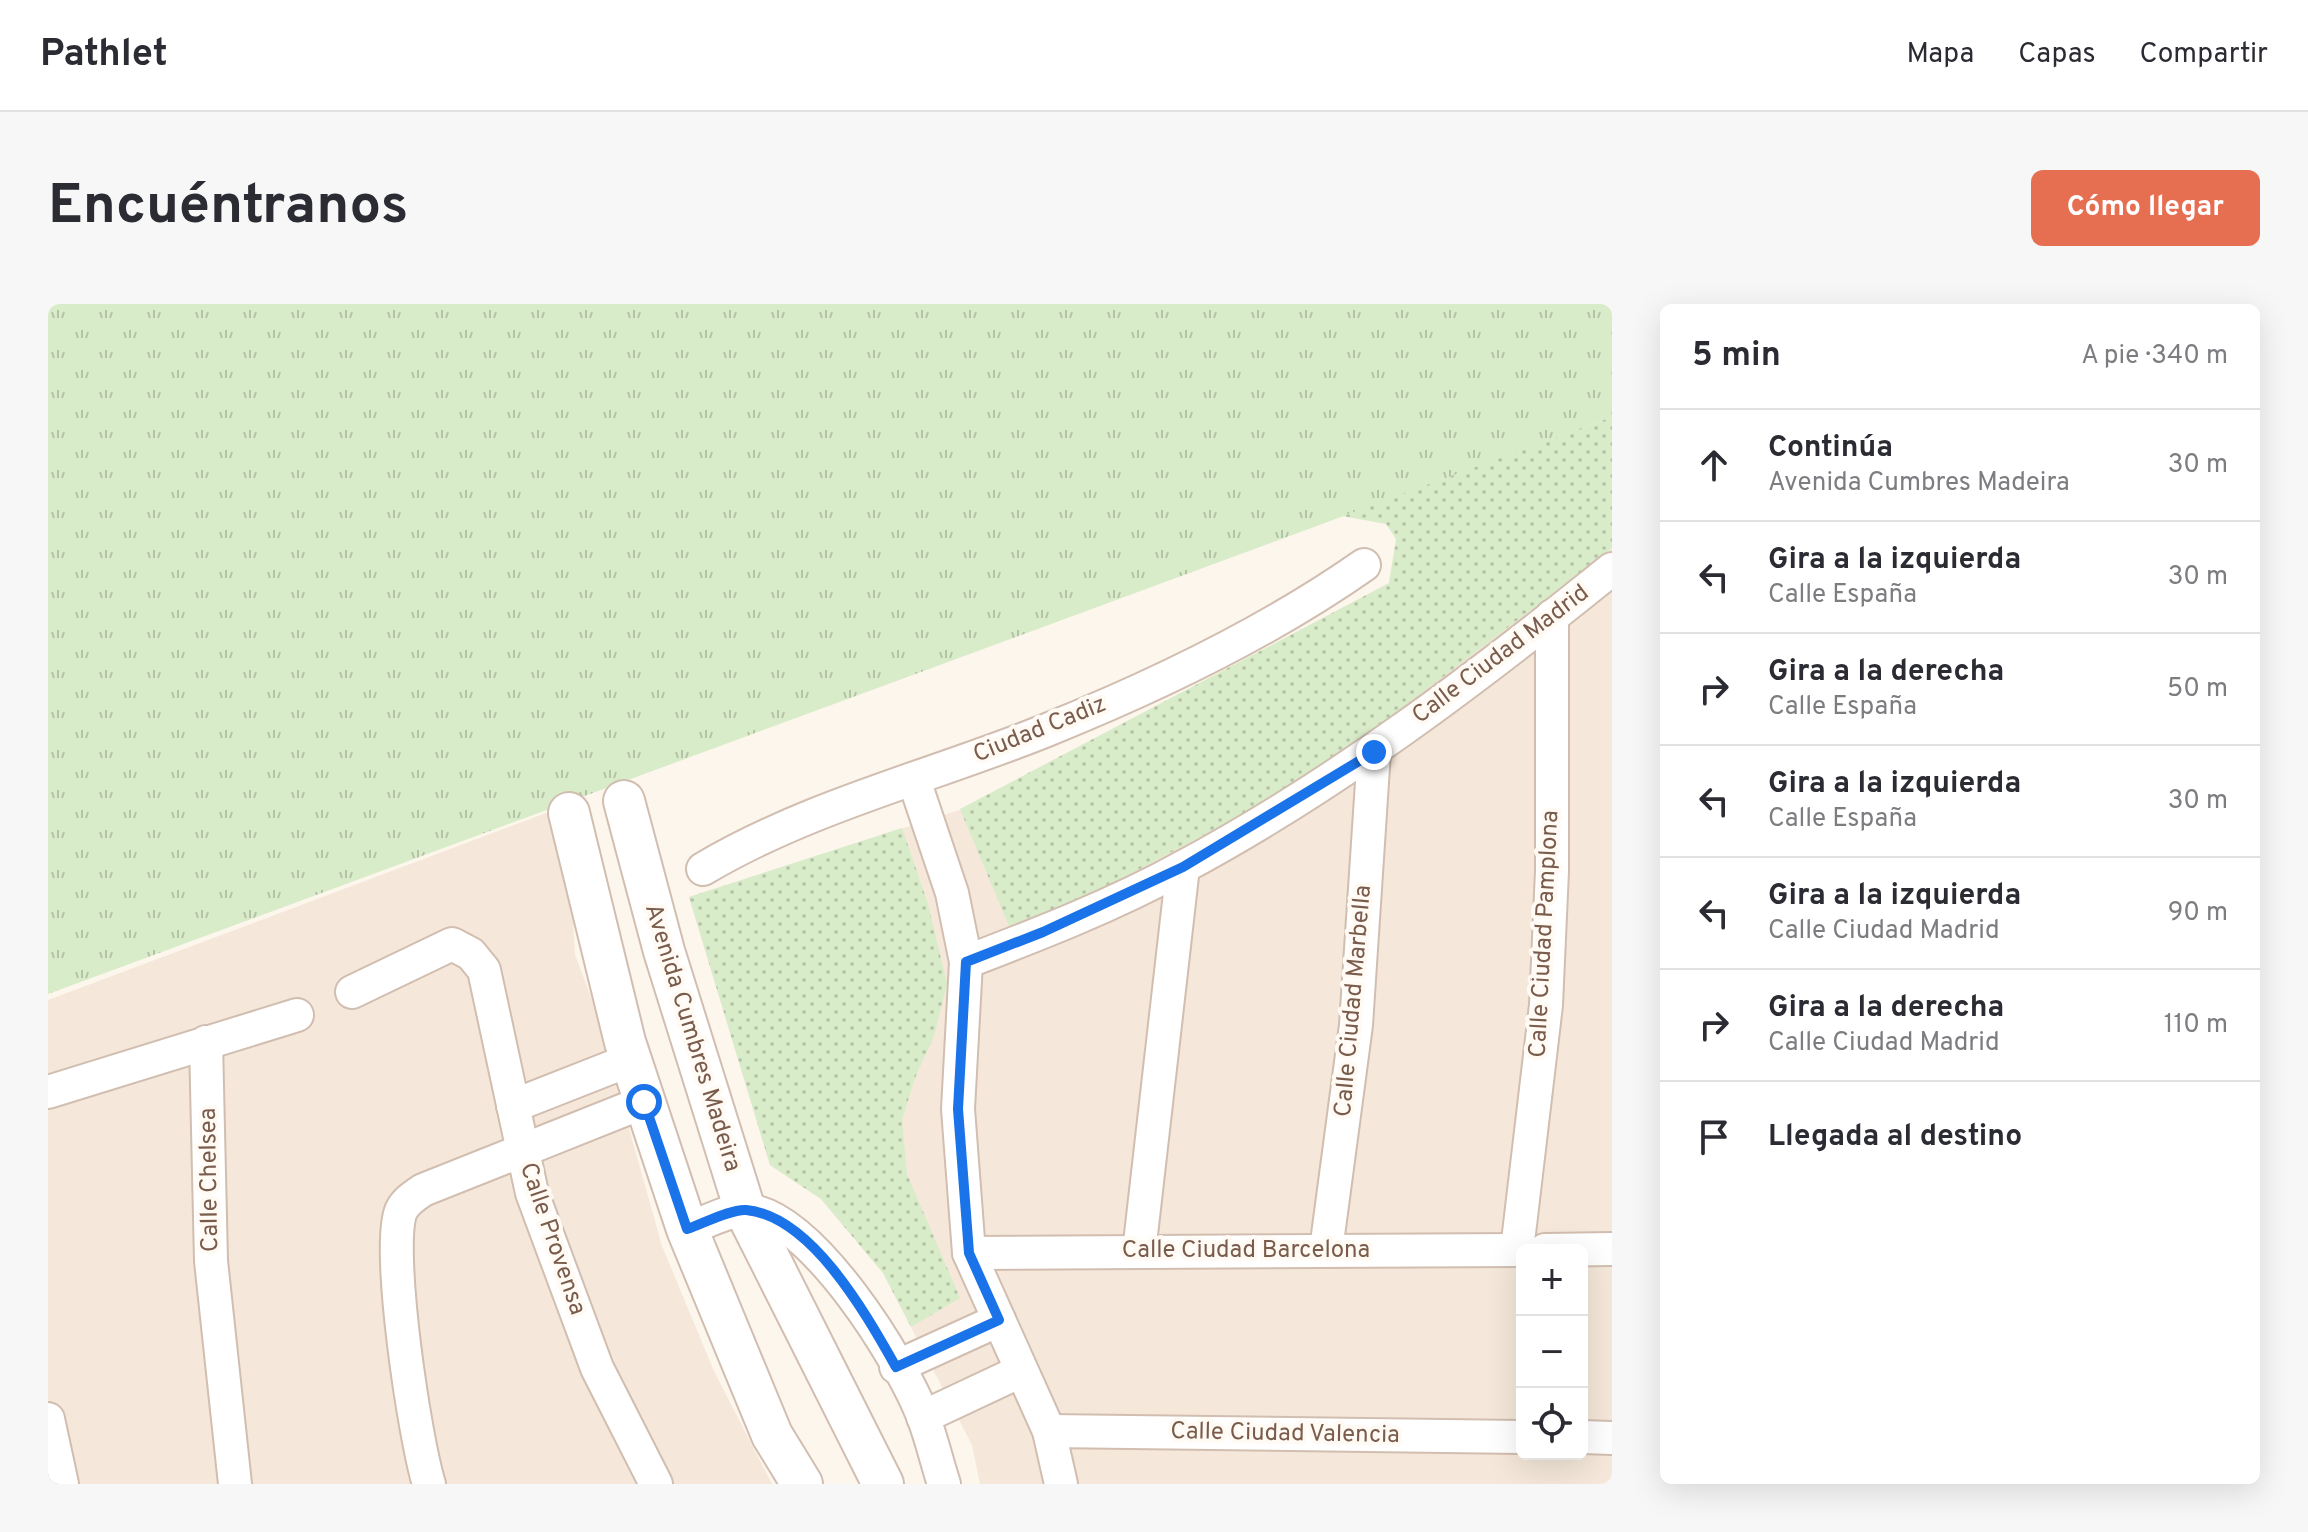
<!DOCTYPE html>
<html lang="es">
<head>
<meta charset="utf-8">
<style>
  :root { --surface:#fff; --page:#f7f7f7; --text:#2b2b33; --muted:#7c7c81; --line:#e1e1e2; --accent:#e76f51 }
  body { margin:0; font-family:Overpass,sans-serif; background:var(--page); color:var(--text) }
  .controls { position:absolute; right:24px; bottom:24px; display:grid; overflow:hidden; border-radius:12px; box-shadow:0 8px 32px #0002 }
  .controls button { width:72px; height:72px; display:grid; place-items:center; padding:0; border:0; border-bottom:2px solid var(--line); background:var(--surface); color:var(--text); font:40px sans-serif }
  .stop { position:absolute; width:24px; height:24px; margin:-18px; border:6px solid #1a73e8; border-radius:50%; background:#fff }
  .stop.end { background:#1a73e8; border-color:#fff; box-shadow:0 2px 8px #0008 }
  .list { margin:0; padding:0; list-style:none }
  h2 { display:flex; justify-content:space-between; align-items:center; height:104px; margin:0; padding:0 32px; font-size:34px }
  h2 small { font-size:26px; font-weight:400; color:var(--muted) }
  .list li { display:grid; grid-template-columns:52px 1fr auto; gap:24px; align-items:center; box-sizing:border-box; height:112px; padding:0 32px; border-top:2px solid var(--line) }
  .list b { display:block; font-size:30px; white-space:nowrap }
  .list p { margin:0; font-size:26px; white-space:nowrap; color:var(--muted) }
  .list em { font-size:26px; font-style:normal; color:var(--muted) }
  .icon { flex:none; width:44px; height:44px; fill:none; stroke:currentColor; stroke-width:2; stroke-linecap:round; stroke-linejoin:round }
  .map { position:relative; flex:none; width:1564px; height:1180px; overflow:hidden; border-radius:12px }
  header { display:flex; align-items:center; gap:48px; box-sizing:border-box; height:112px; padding:0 40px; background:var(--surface); border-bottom:2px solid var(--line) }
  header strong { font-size:38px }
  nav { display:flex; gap:44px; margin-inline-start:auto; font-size:28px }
  .intro { display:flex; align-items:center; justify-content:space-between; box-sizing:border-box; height:192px; padding:0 48px }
  h1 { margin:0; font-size:56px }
  .button { padding:20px 36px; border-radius:12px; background:var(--accent); color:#fff; font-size:28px; font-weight:700 }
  main { display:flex; gap:48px; padding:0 48px }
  aside { flex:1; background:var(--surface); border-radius:12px; box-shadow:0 8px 32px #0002 }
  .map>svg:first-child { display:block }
</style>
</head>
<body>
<header>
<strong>Pathlet</strong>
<nav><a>Mapa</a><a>Capas</a><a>Compartir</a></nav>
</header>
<div class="intro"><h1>Encuéntranos</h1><a class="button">Cómo llegar</a></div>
<main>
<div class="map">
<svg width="1564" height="1180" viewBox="0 0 1564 1180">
  <defs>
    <pattern id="grass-tufts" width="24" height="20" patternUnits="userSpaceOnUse" patternTransform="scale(2)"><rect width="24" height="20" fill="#d8ecc9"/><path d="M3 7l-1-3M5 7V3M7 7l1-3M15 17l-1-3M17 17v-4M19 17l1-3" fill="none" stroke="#b4c2a5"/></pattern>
    <pattern id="park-dots" width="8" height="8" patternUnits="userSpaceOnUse" patternTransform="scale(2)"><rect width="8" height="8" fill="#d8ecc9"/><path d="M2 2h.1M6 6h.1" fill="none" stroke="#b4c2a5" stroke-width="1.8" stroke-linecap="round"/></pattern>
  </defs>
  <rect width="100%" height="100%" fill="#fdf6ec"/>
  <g fill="#f5e8da" fill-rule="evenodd">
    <path d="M1564 134V1180H932L924 1141 835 969 773 895 722 861 641 593 927 501 1349 305ZM1474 946H1534V1150H1474Z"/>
    <path d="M506 506 523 579 527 651 547 703 614 942 666 1067 724 1180H0V696Z"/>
  </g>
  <path fill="url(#grass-tufts)" d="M0 0H1564V113L0 690Z"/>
  <g fill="url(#park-dots)">
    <path d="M1564 113V244L1311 437 1214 500 965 632 912 505 1341 279 1348 235 1338 220 1294 212Z"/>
    <path d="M854 524 880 600 899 680 886 732 867 774 854 816 859 870 912 994 863 1023 835 969 773 895 722 861 641 593Z"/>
  </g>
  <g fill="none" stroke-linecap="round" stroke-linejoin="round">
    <defs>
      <g id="minor">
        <path d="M866 476 904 589 918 658 910 805 921 949 1001 1127 1013 1180"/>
        <path d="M655 565C761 502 885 472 999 426 1108 382 1219 329 1316 261"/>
        <path d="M918 658C991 630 1066 601 1135 563 1288 481 1429 374 1564 265"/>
        <path d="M304 688 404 640 423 650 436 666 484 889 549 1064 608 1180"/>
        <path d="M158 738 163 957 187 1180"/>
        <path d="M0 788 249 711"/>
        <path d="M465 802 582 756"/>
        <path d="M639 925C655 920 681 905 698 906 763 910 855 1058 876 1115 884 1136 889 1159 896 1180"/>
        <path d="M1278 946 1308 721 1326 448"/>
        <path d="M1469 946 1498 701 1504 567V312"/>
        <path d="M1497 946 1564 945"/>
        <path d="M1091 948 1135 563"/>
        <path d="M921 949 1474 946"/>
        <path d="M848 1063 951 1016"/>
        <path d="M875 1113 973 1067"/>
        <path d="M0 1115 14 1180"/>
        <path d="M1001 1127 1474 1133"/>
        <path d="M1534 1133 1564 1134"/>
        <path d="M381 1180C367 1136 338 945 353 907 357 898 366 892 375 886L596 798"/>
      </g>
      <g id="tertiary">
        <path d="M576 497 616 647 697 906 835 1180"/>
        <path d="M521 509 577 738 639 925 724 1131 754 1180"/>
      </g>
    </defs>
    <use href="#minor" stroke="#d1beb0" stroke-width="36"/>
    <use href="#tertiary" stroke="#d1beb0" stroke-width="44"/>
    <use href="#minor" stroke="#fff" stroke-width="32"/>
    <use href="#tertiary" stroke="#fff" stroke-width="40"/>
  </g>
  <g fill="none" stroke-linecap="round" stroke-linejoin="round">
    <path stroke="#1a73e8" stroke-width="10" d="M596 798 639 925C655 920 682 905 698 906 764 912 819 1012 848 1063L951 1016 921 949 910 805 918 658 995 628 1135 563 1326 448"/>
  </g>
  <g text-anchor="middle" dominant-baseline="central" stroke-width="8" stroke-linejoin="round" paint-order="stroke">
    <g font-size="24" fill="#7a5c4d" stroke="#fffaf3">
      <text transform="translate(1453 351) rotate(-37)">Calle Ciudad Madrid</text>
      <text transform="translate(992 426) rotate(-22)">Ciudad Cadiz</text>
      <text transform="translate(1497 630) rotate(-87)">Calle Ciudad Pamplona</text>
      <text transform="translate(1306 697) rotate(-85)">Calle Ciudad Marbella</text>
      <text transform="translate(644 734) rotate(73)">Avenida Cumbres Madeira</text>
      <text transform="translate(162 876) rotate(-91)">Calle Chelsea</text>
      <text transform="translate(504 935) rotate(71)">Calle Provensa</text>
      <text x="1198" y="947">Calle Ciudad Barcelona</text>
      <text transform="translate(1237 1130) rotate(1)">Calle Ciudad Valencia</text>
    </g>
  </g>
</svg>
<div class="controls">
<button>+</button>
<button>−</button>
<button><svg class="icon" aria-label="locate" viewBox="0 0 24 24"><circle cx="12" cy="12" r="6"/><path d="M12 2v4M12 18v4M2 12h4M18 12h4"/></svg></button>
</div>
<div class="stop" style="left:596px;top:798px"></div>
<div class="stop end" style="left:1326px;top:448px"></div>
</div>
<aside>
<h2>5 min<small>A pie · 340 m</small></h2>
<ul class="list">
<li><svg class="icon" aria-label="ahead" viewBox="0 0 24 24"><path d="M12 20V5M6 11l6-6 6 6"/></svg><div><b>Continúa</b><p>Avenida Cumbres Madeira</p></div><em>30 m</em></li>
<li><svg class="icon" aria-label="left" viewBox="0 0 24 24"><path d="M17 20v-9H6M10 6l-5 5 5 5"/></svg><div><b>Gira a la izquierda</b><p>Calle España</p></div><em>30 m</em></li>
<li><svg class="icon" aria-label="right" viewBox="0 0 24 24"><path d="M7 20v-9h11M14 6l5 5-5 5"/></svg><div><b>Gira a la derecha</b><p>Calle España</p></div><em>50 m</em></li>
<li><svg class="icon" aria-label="left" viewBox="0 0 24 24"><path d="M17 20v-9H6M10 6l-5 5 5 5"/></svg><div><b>Gira a la izquierda</b><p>Calle España</p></div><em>30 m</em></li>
<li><svg class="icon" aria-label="left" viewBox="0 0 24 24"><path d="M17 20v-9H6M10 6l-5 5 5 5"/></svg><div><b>Gira a la izquierda</b><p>Calle Ciudad Madrid</p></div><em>90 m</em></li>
<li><svg class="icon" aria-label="right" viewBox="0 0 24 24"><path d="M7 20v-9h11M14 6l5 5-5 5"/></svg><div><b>Gira a la derecha</b><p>Calle Ciudad Madrid</p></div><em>110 m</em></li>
<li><svg class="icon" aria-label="arrive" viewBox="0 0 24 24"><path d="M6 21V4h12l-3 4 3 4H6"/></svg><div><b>Llegada al destino</b></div></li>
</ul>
</aside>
</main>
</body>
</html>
